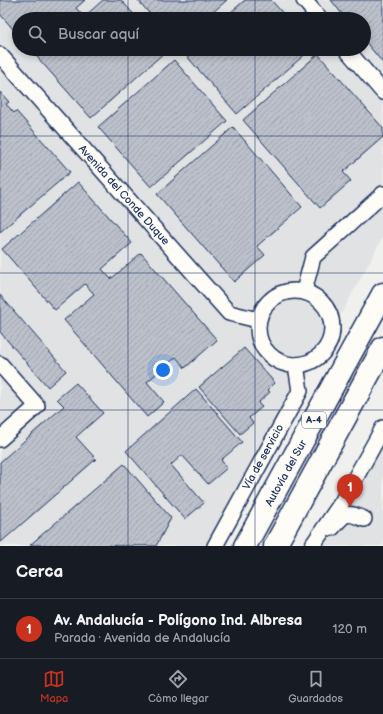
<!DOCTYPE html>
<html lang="es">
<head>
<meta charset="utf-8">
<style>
  :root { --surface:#171b24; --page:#242831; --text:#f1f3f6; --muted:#9ea1a6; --line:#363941; --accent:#c8321e }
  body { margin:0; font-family:"Balsamiq Sans",sans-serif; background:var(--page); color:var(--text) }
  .you { position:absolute; left:163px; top:370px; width:14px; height:14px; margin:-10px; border:3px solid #fff; border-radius:50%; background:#1a73e8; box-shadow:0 0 0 6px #1a73e833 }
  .badge { display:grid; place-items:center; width:26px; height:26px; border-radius:50%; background:var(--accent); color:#fff; font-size:13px; font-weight:700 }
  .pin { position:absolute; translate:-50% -33px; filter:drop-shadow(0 1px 2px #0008) }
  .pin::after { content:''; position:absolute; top:21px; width:14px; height:12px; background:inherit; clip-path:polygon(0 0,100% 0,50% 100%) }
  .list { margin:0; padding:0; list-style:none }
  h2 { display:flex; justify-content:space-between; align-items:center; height:52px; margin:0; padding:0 16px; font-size:17px }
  h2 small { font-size:13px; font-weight:400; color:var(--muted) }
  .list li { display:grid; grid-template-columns:26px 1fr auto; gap:12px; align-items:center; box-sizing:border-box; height:60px; padding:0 16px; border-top:1px solid var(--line) }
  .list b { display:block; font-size:15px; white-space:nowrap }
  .list p { margin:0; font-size:13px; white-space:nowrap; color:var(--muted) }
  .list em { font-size:13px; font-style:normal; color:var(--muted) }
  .icon { flex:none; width:22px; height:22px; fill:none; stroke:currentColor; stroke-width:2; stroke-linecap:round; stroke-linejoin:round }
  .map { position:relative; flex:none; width:383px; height:546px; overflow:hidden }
  .search { position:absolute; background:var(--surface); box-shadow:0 2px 6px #0003; left:12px; right:12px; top:12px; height:44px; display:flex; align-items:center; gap:10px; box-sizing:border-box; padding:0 14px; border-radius:22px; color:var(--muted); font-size:15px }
  .sheet { height:112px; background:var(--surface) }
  nav { display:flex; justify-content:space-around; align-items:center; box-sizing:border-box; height:56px; border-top:1px solid var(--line); background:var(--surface); font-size:11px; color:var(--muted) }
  nav a { display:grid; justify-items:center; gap:2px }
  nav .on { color:var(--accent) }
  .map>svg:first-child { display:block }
</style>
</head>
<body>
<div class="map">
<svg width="383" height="546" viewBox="0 0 383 546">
  <defs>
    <pattern id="building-hatch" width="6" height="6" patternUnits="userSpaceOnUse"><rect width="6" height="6" fill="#bbc0ca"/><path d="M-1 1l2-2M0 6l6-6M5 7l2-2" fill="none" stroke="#a0a5b0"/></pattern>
  </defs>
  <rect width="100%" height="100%" fill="#f0f0ee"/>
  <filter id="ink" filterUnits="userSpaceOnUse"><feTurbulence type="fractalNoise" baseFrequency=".025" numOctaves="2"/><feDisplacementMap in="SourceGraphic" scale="8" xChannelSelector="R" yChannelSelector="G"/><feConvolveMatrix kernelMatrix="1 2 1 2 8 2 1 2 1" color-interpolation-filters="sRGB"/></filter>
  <g filter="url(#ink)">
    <g fill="#e0e2e3" fill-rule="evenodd">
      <path d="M0 0H383V237L268 448 213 546H0ZM19 19H364V49H19Z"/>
      <path d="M383 432V546H322Z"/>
    </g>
    <g fill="url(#building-hatch)" stroke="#1b2f5e">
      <path d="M0 0H85L76 8 84 17 103 0H121L138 19H19V36L0 14Z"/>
      <path d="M138 0H227L205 19H154Z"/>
      <path d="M245 0H271L288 19H223Z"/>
      <path d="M331 0H383V63L364 40V19H346Z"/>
      <path d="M30 49H164L166 51 91 118Z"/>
      <path d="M189 49H311L237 114 184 53Z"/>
      <path d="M318 54 383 128V137L343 172 351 181 320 208 243 120Z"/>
      <path d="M174 60 227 121 151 187 98 127Z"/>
      <path d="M0 92 9 102 6 104 14 113 16 111 70 172 0 232Z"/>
      <path d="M233 127 302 207 257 246 265 255 234 282 157 194Z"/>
      <path d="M78 182 132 243 102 269 111 279 141 253 217 340 185 368 176 357 147 382 164 402 147 417 64 320 94 294 85 284 55 310 2 249Z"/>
      <path d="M0 295 66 371 48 387 0 332Z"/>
      <path d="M244 348 275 383 268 390 270 392 258 403 262 407 249 418 253 423 240 434 199 387Z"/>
      <path d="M76 383 103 413 76 437 96 459 0 543V462L64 406 57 399Z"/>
      <path d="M196 389 242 442 221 460 227 468 208 484 182 455 171 465 204 503 185 519 126 451Z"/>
      <path d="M124 464 171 518 156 546 30 545Z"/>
    </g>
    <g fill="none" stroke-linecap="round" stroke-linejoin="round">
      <defs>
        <g id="minor">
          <path d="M304 0 320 19"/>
          <path d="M346 49 383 92"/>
          <path d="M0 55 229 313 258 320"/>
          <circle cx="295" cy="328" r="37"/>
          <path d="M304 291 313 257 383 194"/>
          <path d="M0 364 37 406 0 439"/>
          <path d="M332 528C345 513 346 511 364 519"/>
          <path d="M215 546 300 391 296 365"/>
          <path d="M312 546 342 502 383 428"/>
        </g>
        <g id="highway">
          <path d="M245 546 383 294"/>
          <path d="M275 546 383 348"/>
        </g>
      </defs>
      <use href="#minor" stroke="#1b2f5e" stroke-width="18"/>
      <use href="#highway" stroke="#1b2f5e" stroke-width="25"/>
      <use href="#minor" stroke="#fdfcf7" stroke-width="15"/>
      <use href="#highway" stroke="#fdfcf7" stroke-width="22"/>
    </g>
  </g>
  <path fill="none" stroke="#1b2f5e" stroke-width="1" stroke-opacity="0.55" d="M128 0V19M255 0V19M128 49V546M255 49V546M0 136H383M0 273H383M0 410H383"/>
  <g text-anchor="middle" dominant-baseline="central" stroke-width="3" stroke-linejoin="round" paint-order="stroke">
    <rect fill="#fdfcf7" stroke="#5f6c8c" stroke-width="1" x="302" y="412" width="24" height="16" rx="3"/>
    <g font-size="10" font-weight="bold" fill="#1b2f5e">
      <text x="314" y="420">A-4</text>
    </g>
    <g font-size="11" fill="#1b2f5e" stroke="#fdfcf7">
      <text transform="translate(124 195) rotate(48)">Avenida del Conde Duque</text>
      <text transform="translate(263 457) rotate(-61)">Vía de servicio</text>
      <text transform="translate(286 473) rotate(-61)">Autovía del Sur</text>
    </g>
  </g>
</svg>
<div class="you"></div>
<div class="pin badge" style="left:350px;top:507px">1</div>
<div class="search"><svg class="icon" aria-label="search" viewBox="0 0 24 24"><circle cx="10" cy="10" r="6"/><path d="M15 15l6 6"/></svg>Buscar aquí</div>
</div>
<section class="sheet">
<h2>Cerca<small></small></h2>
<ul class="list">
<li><span class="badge">1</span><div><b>Av. Andalucía - Polígono Ind. Albresa</b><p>Parada · Avenida de Andalucía</p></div><em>120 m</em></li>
</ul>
</section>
<nav>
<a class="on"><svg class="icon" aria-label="map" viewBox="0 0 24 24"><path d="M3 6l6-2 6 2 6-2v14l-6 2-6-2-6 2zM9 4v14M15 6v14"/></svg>Mapa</a>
<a><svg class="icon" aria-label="directions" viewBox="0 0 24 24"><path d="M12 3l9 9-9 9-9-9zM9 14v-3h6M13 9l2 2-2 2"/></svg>Cómo llegar</a>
<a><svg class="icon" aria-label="saved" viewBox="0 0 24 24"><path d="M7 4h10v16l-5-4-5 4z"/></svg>Guardados</a>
</nav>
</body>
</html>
